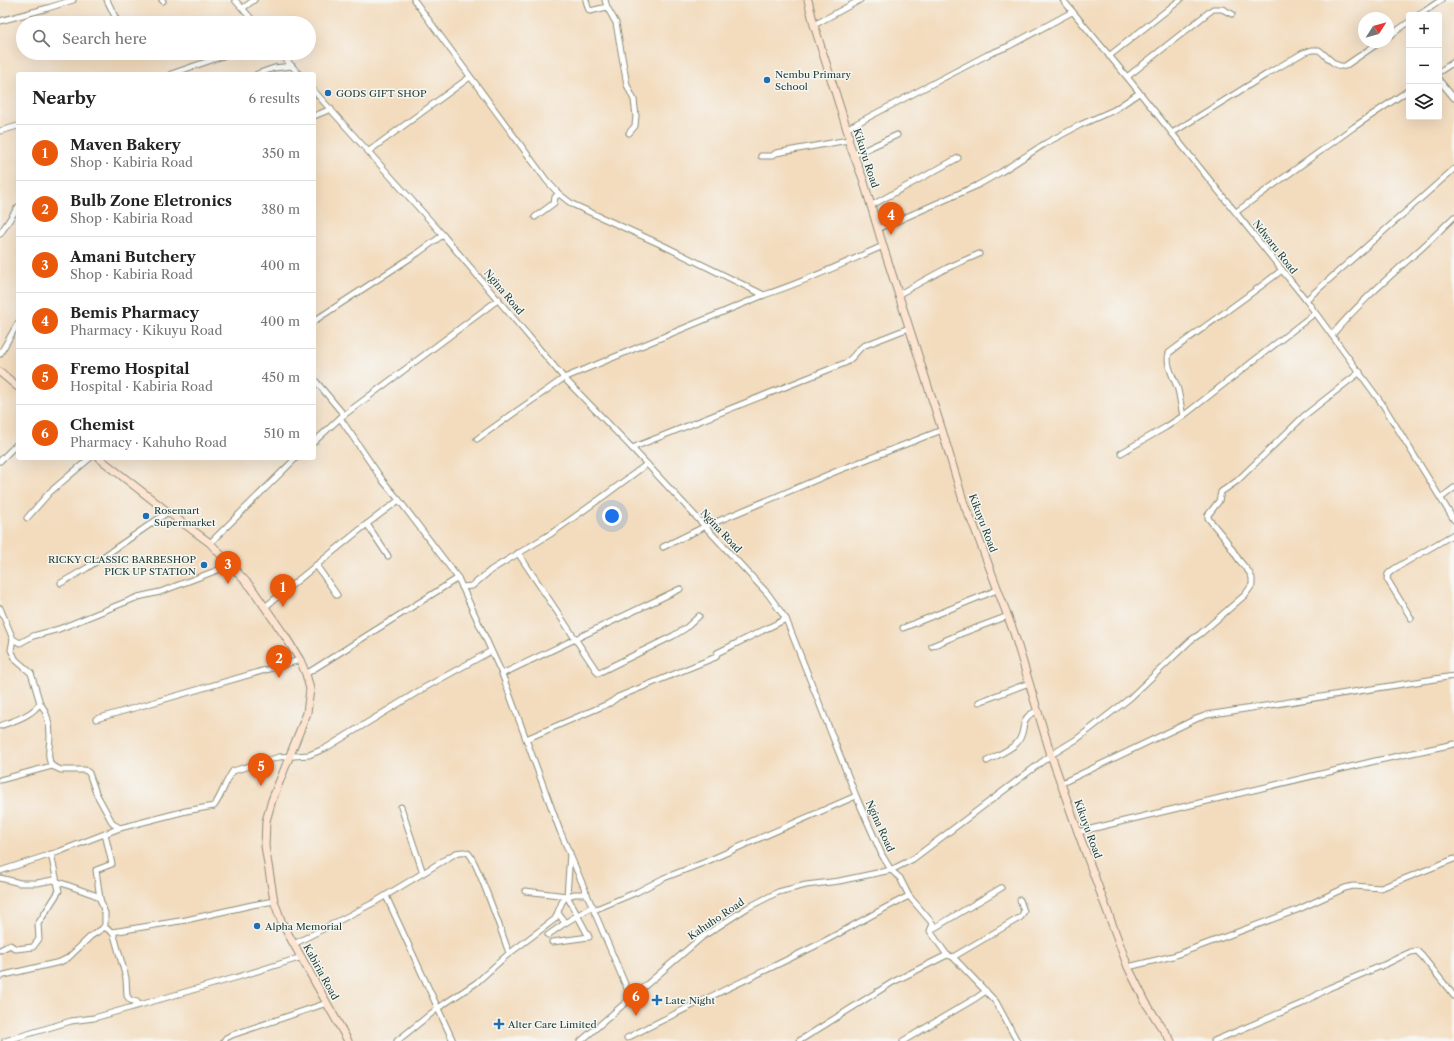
<!DOCTYPE html>
<html lang="en">
<head>
<meta charset="utf-8">
<style>
  :root { --surface:#fff; --page:#f6f6f6; --text:#222; --muted:#767676; --line:#e0e0e0; --accent:#ea580c }
  body { margin:0; font-family:"Libre Caslon Text",serif; background:var(--page); color:var(--text) }
  .controls { position:absolute; right:12px; top:12px; display:grid; overflow:hidden; border-radius:4px; box-shadow:0 4px 16px #0002 }
  .controls button { width:36px; height:36px; display:grid; place-items:center; padding:0; border:0; border-bottom:1px solid var(--line); background:var(--surface); color:var(--text); font:20px sans-serif }
  .compass { position:absolute; left:1358px; top:12px; width:36px; height:36px; border-radius:50%; background:var(--surface); box-shadow:0 4px 16px #0002; rotate:54deg }
  .you { position:absolute; left:612px; top:516px; width:14px; height:14px; margin:-10px; border:3px solid #fff; border-radius:50%; background:#1a73e8; box-shadow:0 0 0 6px #1a73e833 }
  .badge { display:grid; place-items:center; width:26px; height:26px; border-radius:50%; background:var(--accent); color:#fff; font-size:13px; font-weight:700 }
  .pin { position:absolute; translate:-50% -33px; filter:drop-shadow(0 1px 2px #0008) }
  .pin::after { content:''; position:absolute; top:21px; width:14px; height:12px; background:inherit; clip-path:polygon(0 0,100% 0,50% 100%) }
  .list { margin:0; padding:0; list-style:none }
  h2 { display:flex; justify-content:space-between; align-items:center; height:52px; margin:0; padding:0 16px; font-size:17px }
  h2 small { font-size:13px; font-weight:400; color:var(--muted) }
  .list li { display:grid; grid-template-columns:26px 1fr auto; gap:12px; align-items:center; box-sizing:border-box; height:56px; padding:0 16px; border-top:1px solid var(--line) }
  .list b { display:block; font-size:15px; white-space:nowrap }
  .list p { margin:0; font-size:13px; white-space:nowrap; color:var(--muted) }
  .list em { font-size:13px; font-style:normal; color:var(--muted) }
  .icon { flex:none; width:22px; height:22px; fill:none; stroke:currentColor; stroke-width:2; stroke-linecap:round; stroke-linejoin:round }
  .map { position:relative; flex:none; width:1454px; height:1041px; overflow:hidden }
  .search { position:absolute; background:var(--surface); box-shadow:0 4px 16px #0002; left:16px; top:16px; width:300px; height:44px; display:flex; align-items:center; gap:10px; box-sizing:border-box; padding:0 14px; border-radius:22px; color:var(--muted); font-size:15px }
  .panel { position:absolute; background:var(--surface); box-shadow:0 4px 16px #0002; left:16px; top:72px; width:300px; height:388px; border-radius:4px }
  .map>svg:first-child { display:block }
</style>
</head>
<body>
<div class="map">
<svg width="1454" height="1041" viewBox="0 0 1454 1041">
  <rect width="100%" height="100%" fill="#f6f6f2"/>
  <filter id="ink" filterUnits="userSpaceOnUse"><feTurbulence type="fractalNoise" baseFrequency=".025" numOctaves="2"/><feDisplacementMap in="SourceGraphic" scale="8" xChannelSelector="R" yChannelSelector="G"/><feConvolveMatrix kernelMatrix="1 2 1 2 8 2 1 2 1" color-interpolation-filters="sRGB"/></filter>
  <filter id="wash" filterUnits="userSpaceOnUse"><feTurbulence type="fractalNoise" baseFrequency=".012" numOctaves="4" result="noise"/><feDisplacementMap in="SourceGraphic" scale="16" xChannelSelector="R" yChannelSelector="G"/><feGaussianBlur stdDeviation="0.9" result="paint"/><feColorMatrix in="noise" values="0 0 0 0 0 0 0 0 0 0 0 0 0 0 0 0 0 1.4 0 .05"/><feComposite in="paint" operator="in"/></filter>
  <g filter="url(#wash)">
    <rect width="100%" height="100%" fill="#f3dcbe"/>
  </g>
  <g filter="url(#ink)">
    <g fill="none" stroke-linecap="round" stroke-linejoin="round">
      <defs>
        <g id="street">
          <path d="M107 0 118 23"/>
          <path d="M162 0 163 1"/>
          <path d="M235 0 255 23"/>
          <path d="M414 0 547 181 559 194 572 204 660 244 764 295"/>
          <path d="M586 0 588 8 590 11 607 7"/>
          <path d="M605 0 607 7 616 23 627 85 634 100 636 116 635 126 629 133"/>
          <path d="M1063 0 1127 77 1306 300 1383 405 1454 520"/>
          <path d="M243 8 254 0"/>
          <path d="M1419 15 1441 0"/>
          <path d="M0 21 48 8 73 0"/>
          <path d="M814 25 860 0"/>
          <path d="M1388 37 1409 22"/>
          <path d="M280 53 299 74"/>
          <path d="M1109 56 1180 0"/>
          <path d="M1439 72 1454 62"/>
          <path d="M171 74 232 53"/>
          <path d="M257 74 274 68 292 66"/>
          <path d="M1127 77 1213 9H1222L1232 14"/>
          <path d="M1439 80 1454 98"/>
          <path d="M314 91 443 235 564 378 632 448 768 594 786 619 856 796 882 855 891 870 900 878 909 896 933 924 930 931 947 955 953 957 996 1002 1017 1041"/>
          <path d="M314 116 331 109"/>
          <path d="M846 129 987 55 1009 46 1072 12"/>
          <path d="M0 131 18 126"/>
          <path d="M1172 133 1267 74 1303 53 1312 50H1319C1327 56 1335 68 1345 66L1380 42"/>
          <path d="M369 151 470 77"/>
          <path d="M854 155 897 135"/>
          <path d="M761 156H772L776 153 848 140"/>
          <path d="M870 204H874L958 158"/>
          <path d="M1236 212 1354 127 1409 90"/>
          <path d="M535 217 554 203 555 197 559 194"/>
          <path d="M878 228 895 222 976 186 1001 172 1046 143 1080 125 1114 110 1139 93"/>
          <path d="M0 234 18 207"/>
          <path d="M899 294 947 268 979 254"/>
          <path d="M1306 300 1454 169"/>
          <path d="M314 321 418 253 443 235"/>
          <path d="M1332 335C1358 304 1386 280 1416 253 1429 242 1441 229 1454 217"/>
          <path d="M0 354 18 323"/>
          <path d="M314 379 344 415"/>
          <path d="M1183 416C1181 407 1180 398 1178 390 1175 379 1165 365 1169 353 1206 325 1245 299 1282 270"/>
          <path d="M340 418 383 481 399 500 458 578 502 674 560 831 631 998"/>
          <path d="M477 439 564 378 764 295C805 282 844 263 883 246"/>
          <path d="M314 442 340 418 499 299"/>
          <path d="M632 448 845 363C853 359 856 351 863 346L909 328"/>
          <path d="M1121 453 1166 427 1183 416 1315 313"/>
          <path d="M0 461 18 443"/>
          <path d="M1441 498 1454 488"/>
          <path d="M27 518 50 492 90 458"/>
          <path d="M367 524 388 556"/>
          <path d="M210 543 296 458"/>
          <path d="M663 547 704 527 837 471 942 430"/>
          <path d="M518 553 598 673 673 636 686 628 699 616"/>
          <path d="M316 565 337 595"/>
          <path d="M61 583 87 568 168 512"/>
          <path d="M462 587 472 586 491 570 552 533 604 496 647 464"/>
          <path d="M265 607 367 524 399 500"/>
          <path d="M0 608 13 639"/>
          <path d="M1411 618 1387 579 1388 574 1394 569 1454 534"/>
          <path d="M903 628 997 590"/>
          <path d="M932 646 960 634 1008 616"/>
          <path d="M306 674 458 578"/>
          <path d="M502 674 680 589"/>
          <path d="M979 702 1029 683"/>
          <path d="M40 703C47 712 50 724 50 736 50 747 46 757 52 766"/>
          <path d="M96 719 300 660"/>
          <path d="M0 726C13 721 32 716 40 703L31 673 16 660 11 650 13 639 20 643 33 636 59 629 138 597 160 592 231 565"/>
          <path d="M526 739 610 703 618 697 716 657 717 653 786 619"/>
          <path d="M987 761C996 756 1010 750 1017 743 1028 731 1017 717 1038 711"/>
          <path d="M0 780 52 766 61 770H85L89 773 96 793 113 824 120 828 186 811 214 806C222 795 225 782 233 771L279 757 309 755 326 748 424 688 491 651"/>
          <path d="M1062 783 1196 719 1207 715 1454 676"/>
          <path d="M401 807 423 873"/>
          <path d="M1078 832 1375 761 1454 744"/>
          <path d="M0 871 58 852 120 828"/>
          <path d="M0 878 20 883H37L53 880 95 895 100 899 105 913V925L102 929 91 936 68 958 60 962 0 976"/>
          <path d="M525 891 567 896"/>
          <path d="M386 896 453 1041"/>
          <path d="M100 899 96 870 112 864 105 834"/>
          <path d="M594 910 637 892 664 878 703 863 856 796"/>
          <path d="M565 923 593 906"/>
          <path d="M104 927 112 932 114 935 126 978 127 996 130 1000 137 1002 139 1005"/>
          <path d="M931 930 1001 888"/>
          <path d="M112 932 186 920 252 905 274 901"/>
          <path d="M548 935 565 923 558 913"/>
          <path d="M552 942 589 937 567 896 570 853"/>
          <path d="M294 944 375 902 456 853C460 852 465 851 468 853 476 858 504 939 509 953"/>
          <path d="M0 950 10 945 16 949 33 947 39 939 38 924 59 891 51 854"/>
          <path d="M953 957 1021 917 1024 911 1020 900"/>
          <path d="M1128 967 1173 956 1227 936 1297 910 1345 888 1353 886 1381 888 1454 859"/>
          <path d="M627 1038C689 1006 753 977 815 946 847 930 877 911 909 896"/>
          <path d="M5 1041 71 1021 94 1018 238 977 302 957"/>
          <path d="M224 1041 226 1038 232 1035 327 1003"/>
          <path d="M397 1041 438 1008 476 983 506 956 555 919 562 902 567 896 575 894H587"/>
          <path d="M581 1041 702 937 747 908 778 892 806 885 839 881 891 870 913 859 1051 755 1077 739 1130 698 1191 640 1200 634 1245 595 1252 585V578L1249 572 1239 560 1226 540 1208 518V515L1219 501 1221 492 1237 481 1304 416 1360 372"/>
          <path d="M799 1041 893 982 947 955"/>
          <path d="M903 1041 976 998 986 991"/>
          <path d="M1214 1041 1301 1004 1329 988 1386 964 1402 956 1411 952 1417 951 1422 956 1454 996"/>
        </g>
        <g id="secondary">
          <path d="M808 0 814 25 849 136 848 140 863 179 883 246 942 430 965 507 974 526 1014 633 1051 755 1078 832 1128 967 1146 1003 1160 1025 1171 1041"/>
          <path d="M0 372 18 387"/>
          <path d="M99 458 168 512 210 543 251 587 285 636 300 660 306 674 310 689 307 713 272 800 266 821 265 846 274 901 282 923 348 1041"/>
        </g>
      </defs>
      <use href="#street" stroke="#898c79" stroke-width="7"/>
      <use href="#secondary" stroke="#898c79" stroke-width="9"/>
      <use href="#street" stroke="#fff" stroke-width="5"/>
      <use href="#secondary" stroke="#fde4d1" stroke-width="7"/>
    </g>
  </g>
  <g fill="#1f6fb2" stroke="#f6f6f2" stroke-width="1.5">
    <circle cx="767" cy="80" r="4"/>
    <circle cx="328" cy="93" r="4"/>
    <circle cx="146" cy="516" r="4"/>
    <circle cx="204" cy="565" r="4"/>
    <circle cx="257" cy="926" r="4"/>
    <path d="M655 994h4v4h4v4h-4v4h-4v-4h-4v-4h4z"/>
    <path d="M497 1018h4v4h4v4h-4v4h-4v-4h-4v-4h4z"/>
  </g>
  <g text-anchor="middle" dominant-baseline="central" stroke-width="3" stroke-linejoin="round" paint-order="stroke">
    <g font-size="10" fill="#1f3d34" stroke="#f6f6f2" text-anchor="start">
      <text x="775" y="74">Nembu Primary<tspan x="775" dy="12">School</tspan></text>
      <text x="336" y="93">GODS GIFT SHOP</text>
      <text x="154" y="510">Rosemart<tspan x="154" dy="12">Supermarket</tspan></text>
      <text x="196" y="559" text-anchor="end">RICKY CLASSIC BARBESHOP<tspan x="196" dy="12">PICK UP STATION</tspan></text>
      <text x="265" y="926">Alpha Memorial</text>
      <text x="665" y="1000">Late Night</text>
      <text x="508" y="1024">Alter Care Limited</text>
    </g>
    <g font-size="10" fill="#1f3d34" stroke="#f6f6f2">
      <text transform="translate(866 158) rotate(72)">Kikuyu Road</text>
      <text transform="translate(1275 247) rotate(52)">Ndwaru Road</text>
      <text transform="translate(504 292) rotate(50)">Ngina Road</text>
      <text transform="translate(983 523) rotate(69)">Kikuyu Road</text>
      <text transform="translate(721 531) rotate(47)">Ngina Road</text>
      <text transform="translate(880 826) rotate(66)">Ngina Road</text>
      <text transform="translate(1088 829) rotate(70)">Kikuyu Road</text>
      <text transform="translate(716 919) rotate(-34)">Kahuho Road</text>
      <text transform="translate(321 972) rotate(61)">Kabiria Road</text>
    </g>
  </g>
</svg>
<div class="controls">
<button>+</button>
<button>−</button>
<button><svg class="icon" aria-label="layers" viewBox="0 0 24 24"><path d="M12 4l9 5-9 5-9-5zM3 14l9 5 9-5"/></svg></button>
</div>
<svg class="compass" viewBox="-18 -18 36 36"><path d="M0-13l5 13h-10z" fill="#e53935"/><path d="M0 13l5-13h-10z" fill="#767676"/></svg>
<div class="you"></div>
<div class="pin badge" style="left:283px;top:607px">1</div>
<div class="pin badge" style="left:279px;top:678px">2</div>
<div class="pin badge" style="left:228px;top:584px">3</div>
<div class="pin badge" style="left:891px;top:235px">4</div>
<div class="pin badge" style="left:261px;top:786px">5</div>
<div class="pin badge" style="left:636px;top:1016px">6</div>
<div class="search"><svg class="icon" aria-label="search" viewBox="0 0 24 24"><circle cx="10" cy="10" r="6"/><path d="M15 15l6 6"/></svg>Search here</div>
<section class="panel">
<h2>Nearby<small>6 results</small></h2>
<ul class="list">
<li><span class="badge">1</span><div><b>Maven Bakery</b><p>Shop · Kabiria Road</p></div><em>350 m</em></li>
<li><span class="badge">2</span><div><b>Bulb Zone Eletronics</b><p>Shop · Kabiria Road</p></div><em>380 m</em></li>
<li><span class="badge">3</span><div><b>Amani Butchery</b><p>Shop · Kabiria Road</p></div><em>400 m</em></li>
<li><span class="badge">4</span><div><b>Bemis Pharmacy</b><p>Pharmacy · Kikuyu Road</p></div><em>400 m</em></li>
<li><span class="badge">5</span><div><b>Fremo Hospital</b><p>Hospital · Kabiria Road</p></div><em>450 m</em></li>
<li><span class="badge">6</span><div><b>Chemist</b><p>Pharmacy · Kahuho Road</p></div><em>510 m</em></li>
</ul>
</section>
</div>
</body>
</html>
